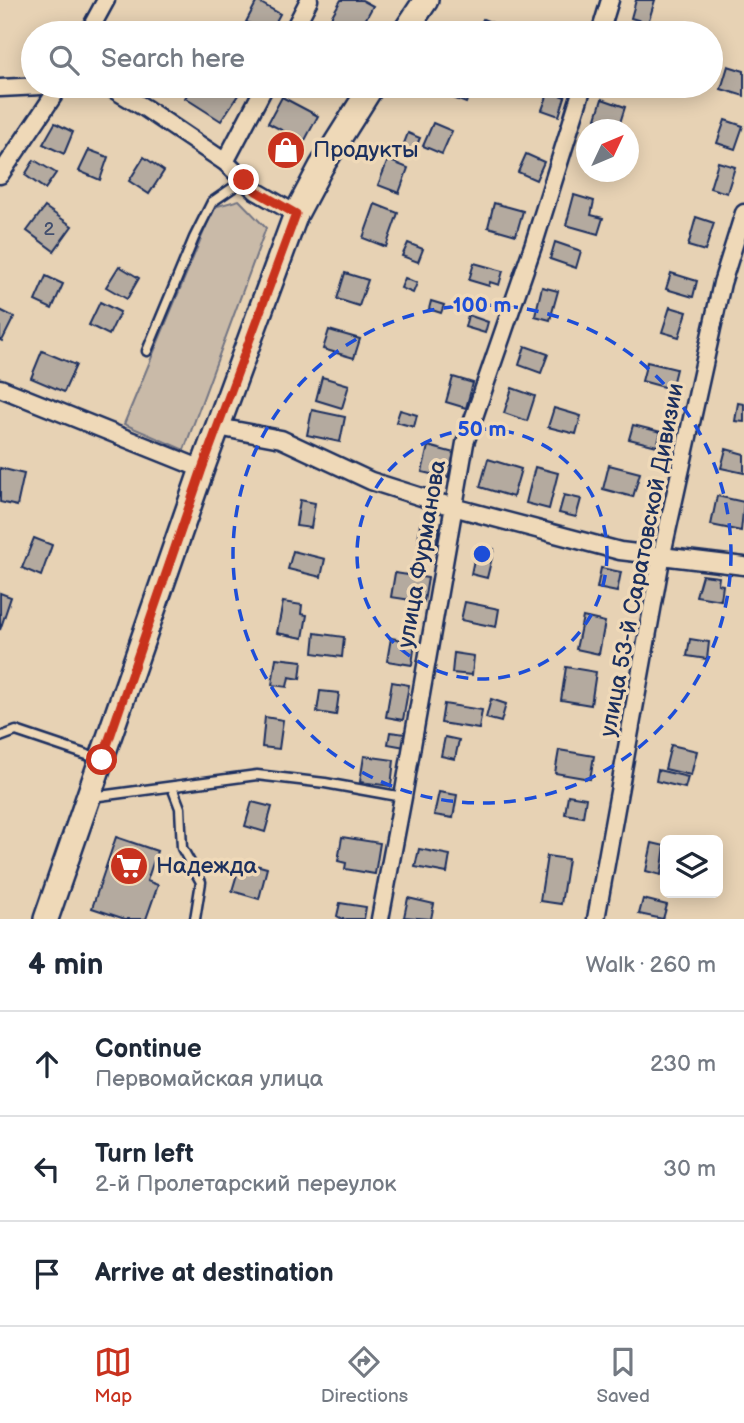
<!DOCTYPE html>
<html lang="en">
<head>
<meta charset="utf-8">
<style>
  :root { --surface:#fff; --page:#f6f6f7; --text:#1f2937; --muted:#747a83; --line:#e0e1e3; --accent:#c8321e }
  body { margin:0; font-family:"Balsamiq Sans",sans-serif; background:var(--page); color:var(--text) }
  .controls { position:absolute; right:21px; bottom:21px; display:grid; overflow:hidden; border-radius:10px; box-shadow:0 4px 18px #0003 }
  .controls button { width:63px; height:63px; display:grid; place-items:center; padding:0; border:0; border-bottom:2px solid var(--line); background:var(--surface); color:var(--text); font:35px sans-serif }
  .compass { position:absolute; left:576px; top:119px; width:63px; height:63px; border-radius:50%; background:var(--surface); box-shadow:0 4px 18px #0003; rotate:46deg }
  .stop { position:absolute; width:21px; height:21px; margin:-16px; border:5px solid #c8321e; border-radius:50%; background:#fff }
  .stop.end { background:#c8321e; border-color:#fff; box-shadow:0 2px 7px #0008 }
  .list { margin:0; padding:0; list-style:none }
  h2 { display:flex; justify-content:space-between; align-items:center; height:91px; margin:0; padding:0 28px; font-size:30px }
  h2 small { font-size:23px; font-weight:400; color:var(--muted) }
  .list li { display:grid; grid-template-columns:46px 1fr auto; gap:21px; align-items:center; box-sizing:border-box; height:105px; padding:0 28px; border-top:2px solid var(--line) }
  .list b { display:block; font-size:26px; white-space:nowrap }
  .list p { margin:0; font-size:23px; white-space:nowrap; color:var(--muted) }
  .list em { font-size:23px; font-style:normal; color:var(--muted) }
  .icon { flex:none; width:38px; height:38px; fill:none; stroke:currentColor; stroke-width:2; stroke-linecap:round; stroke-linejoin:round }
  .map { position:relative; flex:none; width:744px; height:919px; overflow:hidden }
  .search { position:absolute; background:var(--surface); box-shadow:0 4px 18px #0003; left:21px; right:21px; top:21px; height:77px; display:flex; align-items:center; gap:18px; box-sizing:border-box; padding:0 24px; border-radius:38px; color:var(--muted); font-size:26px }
  .sheet { height:406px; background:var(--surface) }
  nav { display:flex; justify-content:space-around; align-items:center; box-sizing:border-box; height:98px; border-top:2px solid var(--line); background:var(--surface); font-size:19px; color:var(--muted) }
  nav a { display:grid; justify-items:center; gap:4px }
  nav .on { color:var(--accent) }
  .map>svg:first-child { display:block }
</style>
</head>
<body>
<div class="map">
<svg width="744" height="919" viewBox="0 0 744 919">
  <rect width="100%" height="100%" fill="#e7d2b4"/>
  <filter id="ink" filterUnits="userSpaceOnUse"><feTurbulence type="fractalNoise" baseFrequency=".0143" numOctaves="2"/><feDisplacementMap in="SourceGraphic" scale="14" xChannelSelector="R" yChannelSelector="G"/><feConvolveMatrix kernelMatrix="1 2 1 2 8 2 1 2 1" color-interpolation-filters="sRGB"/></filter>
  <g filter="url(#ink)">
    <path fill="#c9baa8" stroke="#727483" stroke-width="2" d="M239 200 266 228 184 450 124 424 214 207Z"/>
    <g fill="#b4aa9f" stroke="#1b2f5e" stroke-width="2">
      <path d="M341 0H362L373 6 358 33H322Z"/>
      <path d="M636 0H655L648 23 631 18Z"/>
      <path d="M257 1 280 14 270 33 246 22Z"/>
      <path d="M483 19 500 26 497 33H477Z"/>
      <path d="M728 66 744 71V96L721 89Z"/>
      <path d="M193 86H237L242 89 221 121 185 98Z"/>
      <path d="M453 86H473L466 103 448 96Z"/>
      <path d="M550 86 568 88 565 97 549 91Z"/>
      <path d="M549 91 565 97 559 116 542 110Z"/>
      <path d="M282 97 318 116 304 142 268 123Z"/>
      <path d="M602 99 625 107 619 126 596 118Z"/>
      <path d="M725 120 743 126 735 149 717 143Z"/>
      <path d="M55 123 73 132 64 154 43 144Z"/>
      <path d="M433 123 452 131 442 154 423 146Z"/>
      <path d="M408 133 420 138 414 151 403 146Z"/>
      <path d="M284 136 298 142 288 164 274 158Z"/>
      <path d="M89 150 108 157 100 180 79 171Z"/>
      <path d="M526 154 544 162 536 180 518 172Z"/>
      <path d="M144 157 164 171 149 194 129 181Z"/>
      <path d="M34 160 56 173 45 189 25 175Z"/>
      <path d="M388 160 408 168 399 193 378 185Z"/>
      <path d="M718 162 735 167 727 193 710 188Z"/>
      <path d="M574 195 594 201 591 215 603 218 598 234 566 225Z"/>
      <path d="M494 203 523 211 516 235 488 227Z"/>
      <path d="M375 204 398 213 386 247 363 238Z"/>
      <path d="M45 207 72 226 54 251 27 231Z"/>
      <path d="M696 217 714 223 705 251 688 246Z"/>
      <path d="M555 242 581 251 576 268 550 259Z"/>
      <path d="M408 243 423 249 418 262 402 256Z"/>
      <path d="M474 263 503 271 499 285 490 282 489 286 469 280Z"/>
      <path d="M119 266 139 278 127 299 106 287Z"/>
      <path d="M345 273 368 280 359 306 337 299Z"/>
      <path d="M671 273 697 281 693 297 666 289Z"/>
      <path d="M46 276 63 284 52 309 35 301Z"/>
      <path d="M405 278 417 283 413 293 401 288Z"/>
      <path d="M542 287 558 291 550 320 535 316Z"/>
      <path d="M431 301 444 305 441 313 429 309Z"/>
      <path d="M100 302 120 312 109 335 89 325Z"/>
      <path d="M670 307 687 312 679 337 662 332Z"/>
      <path d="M0 310 14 317 2 341 0 340Z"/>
      <path d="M468 315 488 322 485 333 465 327Z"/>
      <path d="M329 330 360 339 354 358 323 349Z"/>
      <path d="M525 346 548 354 541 373 519 365Z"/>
      <path d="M42 351 76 365 64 392 31 378Z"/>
      <path d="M647 362 676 369 671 389 642 381Z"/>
      <path d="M322 377 349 385 342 408 316 400Z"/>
      <path d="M453 377 473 383 466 408 446 402Z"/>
      <path d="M512 388 535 396 527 421 504 413Z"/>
      <path d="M738 403 744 404V422L735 421Z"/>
      <path d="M554 408 581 416 576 434 548 427Z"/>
      <path d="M312 410 345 417 340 442 307 435Z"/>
      <path d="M400 410 417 415 414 427 396 422Z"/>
      <path d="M633 425 661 432 657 446 629 439Z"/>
      <path d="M428 446 454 453 448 478 422 472Z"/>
      <path d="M726 449 744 454V473L721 468Z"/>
      <path d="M488 459 521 469 513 497 480 487Z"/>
      <path d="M609 465 640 473 633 497 603 489Z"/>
      <path d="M535 467 558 473 549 509 526 503Z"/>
      <path d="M0 468 24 474 17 506 0 502Z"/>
      <path d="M564 495 581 499 576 517 559 513Z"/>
      <path d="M717 496 744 502 741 531 711 525Z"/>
      <path d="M300 500 315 503 311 528 296 526Z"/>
      <path d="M420 524 439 527 436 545 418 542Z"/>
      <path d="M34 538 52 545 41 576 22 568Z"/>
      <path d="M477 545 494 549 487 578 471 574Z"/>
      <path d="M293 551 325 559 321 577 288 569Z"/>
      <path d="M601 568 621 572 617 592 597 588Z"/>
      <path d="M395 573 428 578 424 602 391 597Z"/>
      <path d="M702 575 719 577 718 584 723 585 721 600 696 596Z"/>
      <path d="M0 593 11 597 0 630Z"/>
      <path d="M283 602 302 605 301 614 307 615 303 638 277 633Z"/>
      <path d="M465 602 499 609 496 627 461 620Z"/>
      <path d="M583 617 605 622 599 654 576 649Z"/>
      <path d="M315 633 344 637 342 657 313 653Z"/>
      <path d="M391 638 415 642 412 665 387 661Z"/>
      <path d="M690 639 709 642 707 659 687 656Z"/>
      <path d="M454 653 474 656 472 675 452 673Z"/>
      <path d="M276 658 302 661 300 679 289 677 287 687 272 685Z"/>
      <path d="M566 667 596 672 591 705 561 700Z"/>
      <path d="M392 682 409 685 403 720 386 717Z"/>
      <path d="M320 691 339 693 336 715 317 712Z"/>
      <path d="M491 699 506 704 501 722 486 718Z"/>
      <path d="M444 704 482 710 479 729 441 723Z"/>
      <path d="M265 717 283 720 279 749 262 747Z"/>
      <path d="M390 732 406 734 405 747 388 744Z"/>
      <path d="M445 737 459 740 455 759 441 756Z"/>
      <path d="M671 745 697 751 691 775 665 769Z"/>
      <path d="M559 750 594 756 590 779 555 773Z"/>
      <path d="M364 756 394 760 391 786 360 782Z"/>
      <path d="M658 770 688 777 685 788 656 781Z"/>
      <path d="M439 792 457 795 453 818 434 815Z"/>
      <path d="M568 795 586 798 583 817 565 814Z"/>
      <path d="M252 802 272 807 265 832 245 826Z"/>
      <path d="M116 837 157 851 147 881 158 885 146 919H125L92 908Z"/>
      <path d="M342 837 380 843 375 874 345 869 346 863 338 861Z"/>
      <path d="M652 843 665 846 661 875 646 871Z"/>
      <path d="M419 849 450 855 447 873 415 867Z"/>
      <path d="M547 856 568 859 561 904 540 901Z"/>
      <path d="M241 861 267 868 259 899 232 891Z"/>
      <path d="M408 898 434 904 431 919 404 917Z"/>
      <path d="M643 899 667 905 663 919 639 914Z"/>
      <path d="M340 903 366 907 364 919H342L337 916Z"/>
    </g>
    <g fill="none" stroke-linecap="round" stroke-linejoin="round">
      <defs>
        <g id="service">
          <path d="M147 351 194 238 212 202 244 180"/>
          <path d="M0 737 16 731 99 759"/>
          <path d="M172 787 180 808 182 848 201 882 195 919"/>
          <path d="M92 797 257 775 325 783 403 797"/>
        </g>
        <g id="minor">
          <path d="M88 33 106 0"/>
          <path d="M292 33 309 0"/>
          <path d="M600 33 610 0"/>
          <path d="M108 86 145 108 225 162 256 191 296 214"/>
          <path d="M0 88 41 86"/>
          <path d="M225 162 265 86"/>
          <path d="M0 175 60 86"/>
          <path d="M0 388 202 469"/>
          <path d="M218 427 281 439 371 481 453 507 620 551 744 566"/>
          <path d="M380 919 403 797 465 443 534 243 583 86"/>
          <path d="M596 919 662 554 722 283 744 213"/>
        </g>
        <g id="secondary">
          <path d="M404 33 426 0"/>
          <path d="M46 919 202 469 296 214 321 167 372 86"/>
        </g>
      </defs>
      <use href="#service" stroke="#1b2f5e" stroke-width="13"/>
      <use href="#minor" stroke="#1b2f5e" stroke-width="21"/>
      <use href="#secondary" stroke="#1b2f5e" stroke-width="28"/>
      <use href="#service" stroke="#efd9b8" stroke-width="8"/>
      <use href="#minor" stroke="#efd9b8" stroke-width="16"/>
      <use href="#secondary" stroke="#efd9b8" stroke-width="23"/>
    </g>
  </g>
  <g fill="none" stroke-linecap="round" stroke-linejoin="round" filter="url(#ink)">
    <path stroke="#c8321e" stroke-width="9" d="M102 760 202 469 296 214 256 191 244 180"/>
  </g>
  <g fill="none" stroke="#1d4ed8" stroke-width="3.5" stroke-dasharray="12 9">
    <circle cx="482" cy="554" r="125"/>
    <circle cx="482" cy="554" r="249"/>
  </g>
  <defs>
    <symbol id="shop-disc" viewBox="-11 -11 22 22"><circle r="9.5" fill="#c8321e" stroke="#efd9b8"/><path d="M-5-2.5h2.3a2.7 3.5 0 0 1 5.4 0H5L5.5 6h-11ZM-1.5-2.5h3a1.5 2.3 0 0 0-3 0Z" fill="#fff"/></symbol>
    <symbol id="supermarket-disc" viewBox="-11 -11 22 22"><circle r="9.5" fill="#c8321e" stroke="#efd9b8"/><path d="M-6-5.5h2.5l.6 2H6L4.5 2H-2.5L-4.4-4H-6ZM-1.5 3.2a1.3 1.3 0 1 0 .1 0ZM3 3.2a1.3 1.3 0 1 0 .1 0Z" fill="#fff"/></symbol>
  </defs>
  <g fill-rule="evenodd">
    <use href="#shop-disc" x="264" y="128" width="44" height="44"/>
    <use href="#supermarket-disc" x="107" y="844" width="44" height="44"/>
  </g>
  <g text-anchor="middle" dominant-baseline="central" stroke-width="7" stroke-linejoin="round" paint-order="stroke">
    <g font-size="19" fill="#414e6e">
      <text x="49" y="229">2</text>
    </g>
    <g font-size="23" fill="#1b2f5e" stroke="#efd9b8" text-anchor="start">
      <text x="313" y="150">Продукты</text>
      <text x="156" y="866">Надежда</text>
    </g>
    <g font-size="23" fill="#1b2f5e" stroke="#efd9b8">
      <text transform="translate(422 554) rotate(-80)">улица Фурманова</text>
      <text transform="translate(642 560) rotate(-79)">улица 53-й Саратовской Дивизии</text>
    </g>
  </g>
  <circle cx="482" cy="554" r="10" fill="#1d4ed8" stroke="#efd9b8" stroke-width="3.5"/>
  <g font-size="21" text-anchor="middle" font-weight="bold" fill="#1d4ed8" stroke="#efd9b8" stroke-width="7" stroke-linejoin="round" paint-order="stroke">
    <text x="482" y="312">100 m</text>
    <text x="482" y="436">50 m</text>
  </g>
</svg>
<div class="controls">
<button><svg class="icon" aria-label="layers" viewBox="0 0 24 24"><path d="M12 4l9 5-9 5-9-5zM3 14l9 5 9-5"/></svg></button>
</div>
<svg class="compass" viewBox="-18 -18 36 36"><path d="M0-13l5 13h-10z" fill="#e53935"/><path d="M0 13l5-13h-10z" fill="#747a83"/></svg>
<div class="stop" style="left:102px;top:760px"></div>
<div class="stop end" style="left:244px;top:180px"></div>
<div class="search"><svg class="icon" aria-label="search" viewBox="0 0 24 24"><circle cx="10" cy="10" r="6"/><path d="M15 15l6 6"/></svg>Search here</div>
</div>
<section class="sheet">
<h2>4 min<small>Walk · 260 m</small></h2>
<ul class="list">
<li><svg class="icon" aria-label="ahead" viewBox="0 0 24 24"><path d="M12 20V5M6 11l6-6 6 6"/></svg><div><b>Continue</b><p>Первомайская улица</p></div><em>230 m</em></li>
<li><svg class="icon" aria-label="left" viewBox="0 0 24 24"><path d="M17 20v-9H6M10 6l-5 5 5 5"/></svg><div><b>Turn left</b><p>2-й Пролетарский переулок</p></div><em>30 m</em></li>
<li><svg class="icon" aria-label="arrive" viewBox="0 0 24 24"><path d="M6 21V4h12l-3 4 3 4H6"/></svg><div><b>Arrive at destination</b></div></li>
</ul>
</section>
<nav>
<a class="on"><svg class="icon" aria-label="map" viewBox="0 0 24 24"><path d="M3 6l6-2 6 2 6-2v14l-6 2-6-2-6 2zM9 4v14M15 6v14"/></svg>Map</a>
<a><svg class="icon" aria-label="directions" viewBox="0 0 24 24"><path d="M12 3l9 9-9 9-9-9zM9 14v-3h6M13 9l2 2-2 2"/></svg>Directions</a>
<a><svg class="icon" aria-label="saved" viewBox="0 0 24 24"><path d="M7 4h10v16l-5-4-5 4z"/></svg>Saved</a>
</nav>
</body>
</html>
